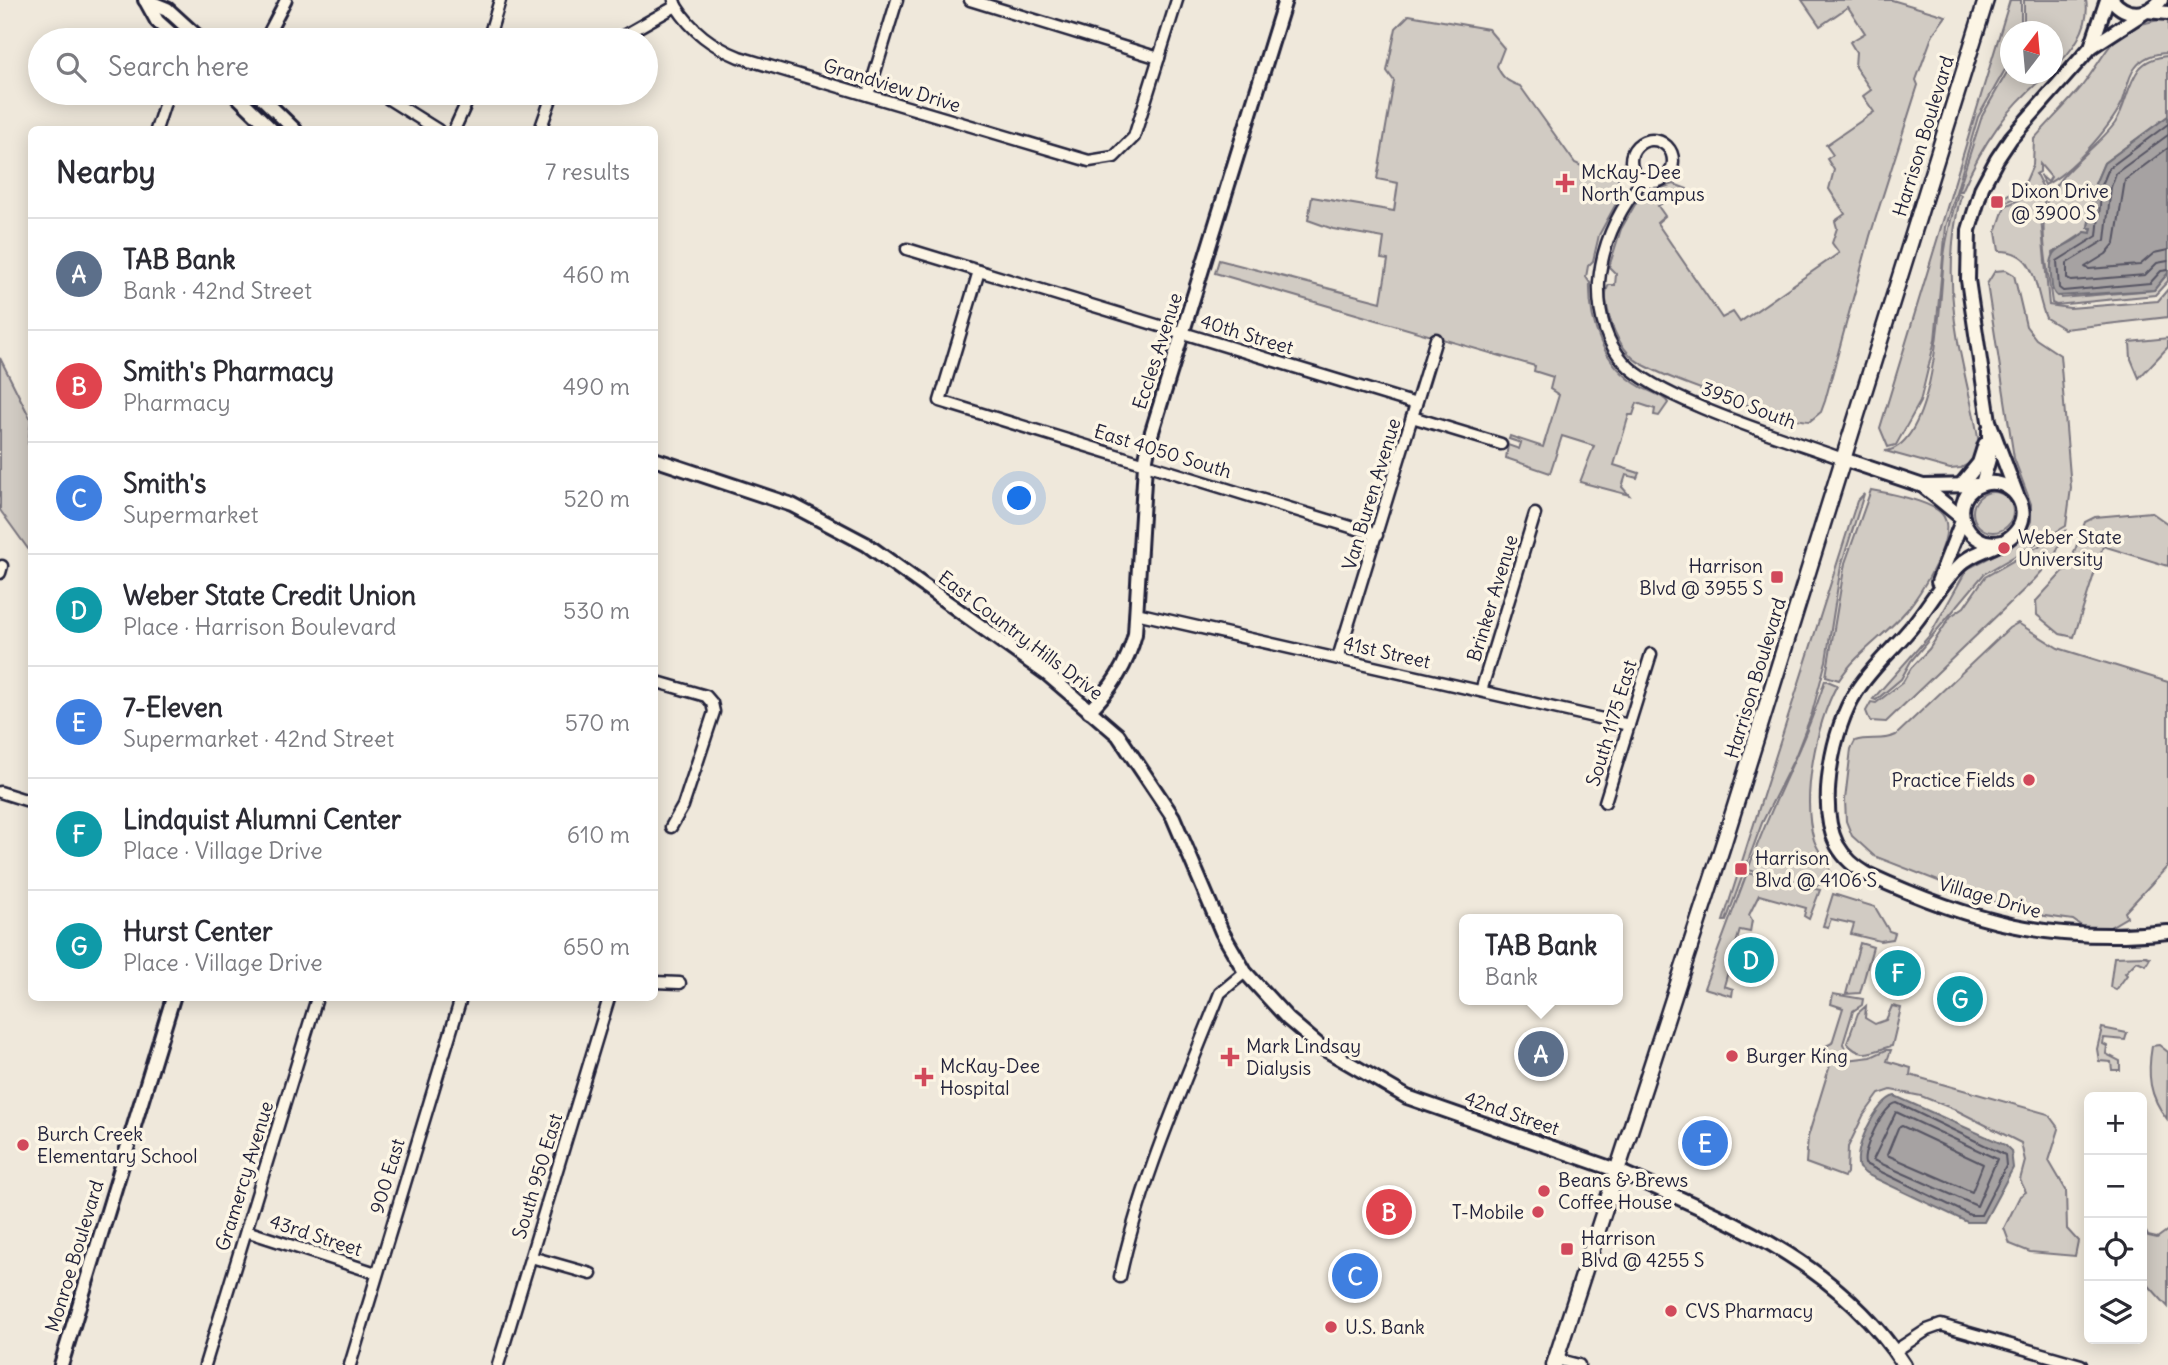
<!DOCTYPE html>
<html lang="en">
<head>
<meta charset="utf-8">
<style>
  :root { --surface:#fff; --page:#f7f7f7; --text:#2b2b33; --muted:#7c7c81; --line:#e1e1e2; --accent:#d1495b }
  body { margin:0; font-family:Delius,sans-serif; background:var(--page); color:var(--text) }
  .controls { position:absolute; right:21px; bottom:21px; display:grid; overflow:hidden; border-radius:10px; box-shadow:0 4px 18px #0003 }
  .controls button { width:63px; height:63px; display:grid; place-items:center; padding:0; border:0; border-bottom:2px solid var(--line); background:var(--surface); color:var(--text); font:35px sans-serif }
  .compass { position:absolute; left:2000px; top:21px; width:63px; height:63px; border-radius:50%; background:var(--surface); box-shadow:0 4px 18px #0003; rotate:16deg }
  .you { position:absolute; left:1020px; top:499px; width:24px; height:24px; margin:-18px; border:5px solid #fff; border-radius:50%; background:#1a73e8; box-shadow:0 0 0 10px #1a73e833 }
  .badge { display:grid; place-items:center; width:46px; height:46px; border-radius:50%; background:var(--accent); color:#fff; font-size:23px; font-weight:700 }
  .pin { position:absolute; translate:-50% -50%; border:4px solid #fff; box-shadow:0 2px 7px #0006 }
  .popup { position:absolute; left:1459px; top:914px; width:164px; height:91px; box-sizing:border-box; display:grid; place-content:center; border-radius:10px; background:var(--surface); filter:drop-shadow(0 2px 5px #0005); font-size:23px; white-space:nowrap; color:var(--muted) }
  .popup b { font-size:26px; color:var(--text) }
  .popup::after { content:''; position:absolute; left:50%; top:100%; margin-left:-14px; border:14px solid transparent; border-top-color:var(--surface) }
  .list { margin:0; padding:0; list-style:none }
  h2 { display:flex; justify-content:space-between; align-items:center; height:91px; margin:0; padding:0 28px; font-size:30px }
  h2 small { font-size:23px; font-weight:400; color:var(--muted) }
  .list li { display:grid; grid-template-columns:46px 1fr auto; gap:21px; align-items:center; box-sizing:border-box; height:112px; padding:0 28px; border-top:2px solid var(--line) }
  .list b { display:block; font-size:26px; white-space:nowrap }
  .list p { margin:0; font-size:23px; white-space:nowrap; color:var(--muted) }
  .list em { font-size:23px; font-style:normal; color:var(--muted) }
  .icon { flex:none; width:38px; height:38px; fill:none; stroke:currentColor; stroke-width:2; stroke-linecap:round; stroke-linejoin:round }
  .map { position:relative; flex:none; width:2168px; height:1365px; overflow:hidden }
  .search { position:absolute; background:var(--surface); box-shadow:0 4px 18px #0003; left:28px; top:28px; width:630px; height:77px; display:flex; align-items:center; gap:18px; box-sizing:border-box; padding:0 24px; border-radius:38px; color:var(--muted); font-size:26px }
  .panel { position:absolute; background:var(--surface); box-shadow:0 4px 18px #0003; left:28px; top:126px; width:630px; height:875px; border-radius:10px }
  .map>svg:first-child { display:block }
</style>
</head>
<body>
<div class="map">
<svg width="2168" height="1365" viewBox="0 0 2168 1365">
  <rect width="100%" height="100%" fill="#efe8db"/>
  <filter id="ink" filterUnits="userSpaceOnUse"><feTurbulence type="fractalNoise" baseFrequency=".0143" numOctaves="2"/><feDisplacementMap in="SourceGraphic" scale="14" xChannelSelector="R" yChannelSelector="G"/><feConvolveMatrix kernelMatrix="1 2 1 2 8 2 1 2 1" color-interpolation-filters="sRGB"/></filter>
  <g filter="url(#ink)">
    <g fill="#d1cbc3" stroke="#7a767f" stroke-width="2">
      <path d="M1802 0H1892L1946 16 1933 34 1916 80 1918 85 1870 236 1825 401 1821 412 1810 421C1786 421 1650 374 1633 358 1619 345 1612 329 1608 311 1606 302 1604 292 1609 285H1615L1616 274 1609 267 1621 229 1641 194 1674 184 1687 189 1686 196 1681 199 1676 194 1658 206 1665 216 1657 223 1722 318 1733 312 1740 322 1839 253 1832 243 1837 228 1835 221 1845 214 1829 189 1834 170 1827 159 1833 155 1826 145 1874 112 1863 96 1871 90 1855 67 1856 52 1850 42 1865 33 1848 7 1820 26Z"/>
      <path d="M2010 0H2021V31L2010 32V61L1978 117 1946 227 1935 340 1920 402 1896 445 1888 447 1880 428Z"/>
      <path d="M2024 0H2086C2091 27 2071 53 2053 69L2052 32 2024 31Z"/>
      <path d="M1409 15 1488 29 1504 48 1497 66C1502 78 1508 82 1520 86L1575 163 1594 172 1615 173 1624 189 1599 235 1593 261 1588 266 1586 277 1590 283C1589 324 1603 365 1641 387 1649 392 1664 395 1668 403L1659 416 1654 415 1655 409 1637 403 1633 415H1629L1614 465 1639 473 1637 478 1626 475 1622 487 1629 495 1580 482 1594 446 1562 436 1550 473 1506 458 1508 445 1519 449 1521 443 1509 439 1510 436 1543 447 1559 395 1550 389 1553 377 1534 371 1535 366 1215 273 1219 260 1381 302 1388 260 1381 259 1384 238 1333 229 1308 220 1312 197 1394 211 1398 183 1377 179 1394 81 1387 71 1396 28Z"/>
      <path d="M2168 19V53C2155 53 2143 57 2135 68 2127 78 2127 92 2122 103 2109 129 2070 173 2045 185L2040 175 2048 182 2051 177 2040 164V172L2036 174 2042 186 2002 204 1998 202 2026 181 2033 165 2034 139C2050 121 2067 104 2082 86 2112 47 2111 25 2168 19Z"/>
      <path d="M2168 56V116L2104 163 2095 184 2088 227 2092 228 2091 233 2085 232 2053 253 2061 298 2154 290 2168 273V281L2155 295 2056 305 2052 303C2049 278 2039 230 2046 206 2055 172 2095 151 2115 123 2126 106 2127 85 2139 69 2146 60 2157 57 2168 56Z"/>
      <path d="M2010 67V74H2048C2008 106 1982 144 1962 191H1958L1982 116Z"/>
      <path d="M2044 189 2046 195 2041 218 2049 305 2070 308 2158 301 2168 289V317L2064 329 2046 318C2034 291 2039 250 1999 251L1996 232 2005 206Z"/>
      <path d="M1958 193 1961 195C1946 254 1950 312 1964 371 1969 396 1976 420 1979 445L1974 461 1961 468 1950 469 1885 451C1937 445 1940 297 1944 256 1947 235 1952 214 1958 193Z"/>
      <path d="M2006 270 2014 275 2026 326 2036 339 2060 355 2071 488 2066 526 1984 574 1911 661 1901 679 1876 700 1873 699 1930 635 1967 569 2012 546 2023 537 2031 521V504L2014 458 1987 284 1995 271Z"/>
      <path d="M2168 338V347L2139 378 2131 359 2130 342Z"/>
      <path d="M0 358 31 420 28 443 32 453 31 553 0 510Z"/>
      <path d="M1871 490C1888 493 1931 501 1942 514 1959 534 1921 594 1906 611 1885 636 1857 652 1839 680L1826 676 1845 563Z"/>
      <circle cx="1993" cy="512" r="20"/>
      <path d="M1864 494 1841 566 1826 661 1812 713 1795 757 1762 823 1726 921H1723L1857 501Z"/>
      <path d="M2151 512 2168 524V566L2103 546 2074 637 2060 634 2037 615 2036 601 2070 564 2085 522 2095 517Z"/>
      <path d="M2065 531 2054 558 2034 580 1886 722 1870 721 1866 711 1871 702 1876 703 1903 682 1911 668 1929 649 1951 616 1964 607 1985 577Z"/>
      <path d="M2018 623 2058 648 2168 682V866L2125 912 2127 917 2110 927H2083L2073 920 2038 915 1987 900 1874 856 1852 836 1846 821 1845 800 1851 749 1855 741C1869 736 1882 742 1896 735L2009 628Z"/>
      <path d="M1825 680 1837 685C1816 725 1801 797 1814 840 1818 852 1828 862 1831 874L1822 884 1817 885 1748 870C1770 805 1805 746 1825 680Z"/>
      <path d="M1747 873 1820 890 1809 919 1804 916 1806 908 1759 895 1749 915 1752 920 1750 932 1740 930 1724 986 1733 989 1732 996 1704 988Z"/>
      <path d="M1833 894 1875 907 1889 931 1895 933 1893 939 1880 941 1851 934 1854 924 1831 919 1828 927 1823 926Z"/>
      <path d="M1860 943 1873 947 1860 993 1846 994Z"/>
      <path d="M2146 956 2150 958 2146 965 2137 961 2125 973 2127 975 2116 990 2110 987 2114 957Z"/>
      <path d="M1833 994 1863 999 1862 1005 1853 1011 1843 1044 1849 1057 1823 1058 1826 1046 1832 1043 1843 1008 1831 1004Z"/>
      <path d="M1866 1006 1865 1018 1875 1024 1886 1020 1892 1006 1901 1008 1892 1046C1874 1050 1862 1061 1847 1043L1858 1013Z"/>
      <path d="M2102 1028 2127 1033 2125 1040 2104 1038 2103 1044 2107 1046 2106 1054 2120 1061V1070H2112L2111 1062 2099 1061 2097 1049Z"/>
      <path d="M2159 1045 2168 1052 2167 1119C2149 1096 2147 1075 2152 1046Z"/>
      <path d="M1886 1050H1891L1887 1061 1911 1068 1910 1075 2048 1114 2059 1129 2049 1161 2066 1190 2067 1229 2078 1241 2075 1256 2030 1252 2010 1244 2004 1228 2020 1196 2026 1192 2020 1180 2025 1161 2021 1143 1956 1110 1921 1096 1891 1090 1879 1094 1863 1116 1848 1147 1847 1173 1844 1177 1806 1163 1808 1137 1831 1062 1871 1057Z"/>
      <path d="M2142 1224 2148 1236 2157 1238 2168 1230V1307L2142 1278Z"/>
    </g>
    <g fill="#a6a2a2" stroke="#716f79" stroke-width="2">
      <path d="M2168 116V273L2154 290 2057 296C2051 291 2052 284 2051 276 2048 242 2066 251 2085 232L2091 233 2092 228H2088L2095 184 2104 163Z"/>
      <path d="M1895 1096 2005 1145 2011 1151 2013 1168 1984 1222H1967L1866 1174 1859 1168C1852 1151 1877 1099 1895 1096Z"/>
    </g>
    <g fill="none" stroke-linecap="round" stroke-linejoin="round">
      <g stroke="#575564" stroke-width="2">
        <path d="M2168 124 2109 168 2102 185 2097 236 2057 261 2059 288 2063 291 2150 283 2161 271 2168 270"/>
        <path d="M2168 135 2116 173 2111 187 2105 240 2067 263V279L2071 281 2145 275 2157 263 2168 261"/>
        <path d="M2168 148 2125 180 2115 243 2106 254 2085 267 2089 269 2140 265 2154 253 2168 250"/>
        <path d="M1897 1103 2005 1155 2006 1166 1981 1215H1970L1865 1164C1861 1151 1884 1104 1897 1103Z"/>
        <path d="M1896 1112 1997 1159 1977 1206 1873 1160Z"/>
        <path d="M1902 1126 1983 1164 1972 1192 1887 1155 1898 1128Z"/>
      </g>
      <defs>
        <g id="minor">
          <path d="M970 0 1159 58"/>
          <path d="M676 6C692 31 712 46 739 57L1089 161 1114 157 1134 137 1177 0"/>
          <path d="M265 40 286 0"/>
          <path d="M488 40 500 0"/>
          <path d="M616 40 676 6 674 0"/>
          <path d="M868 95 897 0"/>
          <path d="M387 98 438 130"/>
          <path d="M156 130 168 93"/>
          <path d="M454 130 471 93"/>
          <path d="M540 130 553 93"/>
          <circle cx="1652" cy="161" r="21"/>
          <path d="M1643 180C1619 209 1602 244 1599 282 1598 310 1604 340 1624 362 1657 400 1791 440 1843 459"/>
          <path d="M907 249 1416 404"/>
          <path d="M979 271 940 401 1377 535"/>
          <path d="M1412 417 1501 444"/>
          <path d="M0 573 2 566"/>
          <path d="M1136 613 1629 725"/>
          <path d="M1338 658 1436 339"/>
          <path d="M654 681 706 696 712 703 714 712 683 806 671 827"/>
          <path d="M1481 691 1535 514"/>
          <path d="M0 792 32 802"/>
          <path d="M1605 802 1651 654"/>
          <path d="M654 982 680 983"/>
          <path d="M246 1231 376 1273"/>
          <path d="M531 1257 591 1274"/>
          <path d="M1120 1277C1141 1179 1183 1087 1220 993L1245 972"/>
          <path d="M1895 1351 1927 1330 1941 1325 2081 1365"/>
          <path d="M1556 1359 1579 1365"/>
          <path d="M205 1365 317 998"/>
          <path d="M350 1365 461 998"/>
          <path d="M498 1365 609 998"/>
        </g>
        <g id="tertiary">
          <path d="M2112 0C2126 17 2147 17 2161 0"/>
          <path d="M2147 11 2168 13"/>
          <path d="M2091 47 2145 12"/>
          <path d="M1843 459 1923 486 1979 485"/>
          <path d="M1982 484 1989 459V429"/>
          <path d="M1961 485 1979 463 1985 444"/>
          <path d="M1923 486 1962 518"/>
          <path d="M2017 495 1989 421 1968 280 1969 230 1982 187 1997 159 2011 138 2091 47 2107 0"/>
          <path d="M2001 542C1964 550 1945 496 1983 484 2009 476 2033 506 2018 529 2005 548 1975 549 1960 565 1942 582 1930 604 1914 624 1896 647 1872 666 1856 692 1833 727 1817 806 1837 845 1845 859 1854 866 1867 874 1971 922 2053 944 2168 932"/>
          <path d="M1938 582 1962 521"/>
          <path d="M1089 711C1112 688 1127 665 1135 634L1145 464 1150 438 1285 0"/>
          <path d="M1616 1170C1724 1218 1837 1261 1904 1365"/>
          <path d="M61 1365 173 998"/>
        </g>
        <g id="secondary">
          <path d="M145 0 167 9 201 40"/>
          <path d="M146 1 157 21 178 40"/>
          <path d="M234 93 272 130"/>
          <path d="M257 93 295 130"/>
          <path d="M654 459 792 505 866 544 1047 674 1118 735 1173 817 1222 932 1245 972 1288 1019 1321 1047 1407 1097 1616 1170"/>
        </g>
        <path id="primary" d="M1554 1365 1724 842 1986 0"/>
      </defs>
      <use href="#minor" stroke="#22223b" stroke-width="15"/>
      <use href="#tertiary" stroke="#22223b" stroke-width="18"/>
      <use href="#secondary" stroke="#22223b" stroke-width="18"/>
      <use href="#primary" stroke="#22223b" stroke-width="19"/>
      <use href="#minor" stroke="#fcf5e5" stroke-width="10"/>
      <use href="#tertiary" stroke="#fcf5e5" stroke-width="12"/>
      <use href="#secondary" stroke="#fcf5e5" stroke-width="12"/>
      <use href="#primary" stroke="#fcf5e5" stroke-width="14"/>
    </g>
  </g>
  <g fill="#d1495b" stroke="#fcf5e5" stroke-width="2.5">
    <path d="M1561.5 172.5h7v7h7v7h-7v7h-7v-7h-7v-7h7z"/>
    <rect x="1990" y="195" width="14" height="14" rx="3.5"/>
    <circle cx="2004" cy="548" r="7"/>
    <rect x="1770" y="570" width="14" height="14" rx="3.5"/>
    <circle cx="2029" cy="780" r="7"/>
    <rect x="1734" y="862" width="14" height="14" rx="3.5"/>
    <circle cx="1732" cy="1056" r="7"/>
    <path d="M1226.5 1046.5h7v7h7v7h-7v7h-7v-7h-7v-7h7z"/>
    <path d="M920.5 1066.5h7v7h7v7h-7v7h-7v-7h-7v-7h7z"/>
    <circle cx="23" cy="1145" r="7"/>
    <circle cx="1544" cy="1191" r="7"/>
    <circle cx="1538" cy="1212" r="7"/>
    <rect x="1560" y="1242" width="14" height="14" rx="3.5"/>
    <circle cx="1671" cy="1311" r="7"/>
    <circle cx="1331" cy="1327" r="7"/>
  </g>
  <g text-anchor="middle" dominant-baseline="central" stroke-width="7" stroke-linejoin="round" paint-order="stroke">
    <g font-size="19" fill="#22223b" stroke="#fcf5e5">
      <text transform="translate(892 85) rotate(17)">Grandview Drive</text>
      <text transform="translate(1923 136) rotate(-73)">Harrison Boulevard</text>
      <text transform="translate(1247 334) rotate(17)">40th Street</text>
      <text transform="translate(1157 351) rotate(-72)">Eccles Avenue</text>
      <text transform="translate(1749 405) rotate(21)">3950 South</text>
      <text transform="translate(1163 451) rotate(17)">East 4050 South</text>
      <text transform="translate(1371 494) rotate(-73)">Van Buren Avenue</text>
      <text transform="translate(1492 598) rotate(-73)">Brinker Avenue</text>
      <text transform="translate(1021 635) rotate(37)">East Country Hills Drive</text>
      <text transform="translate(1387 652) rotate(13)">41st Street</text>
      <text transform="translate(1755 678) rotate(-73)">Harrison Boulevard</text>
      <text transform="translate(1611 723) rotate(-73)">South 1175 East</text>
      <text transform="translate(1990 897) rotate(16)">Village Drive</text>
      <text transform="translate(1512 1113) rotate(19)">42nd Street</text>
      <text transform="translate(244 1176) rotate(-73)">Gramercy Avenue</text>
      <text transform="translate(387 1176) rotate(-73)">900 East</text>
      <text transform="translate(537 1176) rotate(-73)">South 950 East</text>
      <text transform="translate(316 1235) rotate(18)">43rd Street</text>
      <text transform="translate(74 1256) rotate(-73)">Monroe Boulevard</text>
    </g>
    <g font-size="19" fill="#22223b" stroke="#fcf5e5" text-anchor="start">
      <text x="1581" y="172">McKay-Dee<tspan x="1581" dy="22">North Campus</tspan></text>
      <text x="2011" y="191">Dixon Drive<tspan x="2011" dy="22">@ 3900 S</tspan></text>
      <text x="2018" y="537">Weber State<tspan x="2018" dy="22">University</tspan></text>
      <text x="1763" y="566" text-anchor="end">Harrison<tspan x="1763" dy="22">Blvd @ 3955 S</tspan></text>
      <text x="2015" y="780" text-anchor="end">Practice Fields</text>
      <text x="1755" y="858">Harrison<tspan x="1755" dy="22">Blvd @ 4106 S</tspan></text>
      <text x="1246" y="1046">Mark Lindsay<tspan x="1246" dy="22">Dialysis</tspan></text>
      <text x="1746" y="1056">Burger King</text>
      <text x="940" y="1066">McKay-Dee<tspan x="940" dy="22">Hospital</tspan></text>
      <text x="37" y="1134">Burch Creek<tspan x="37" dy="22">Elementary School</tspan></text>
      <text x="1558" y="1180">Beans &amp; Brews<tspan x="1558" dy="22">Coffee House</tspan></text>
      <text x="1524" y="1212" text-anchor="end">T-Mobile</text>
      <text x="1581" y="1238">Harrison<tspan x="1581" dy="22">Blvd @ 4255 S</tspan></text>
      <text x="1685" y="1311">CVS Pharmacy</text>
      <text x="1345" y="1327">U.S. Bank</text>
    </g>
  </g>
</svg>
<div class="controls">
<button>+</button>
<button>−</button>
<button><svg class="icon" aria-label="locate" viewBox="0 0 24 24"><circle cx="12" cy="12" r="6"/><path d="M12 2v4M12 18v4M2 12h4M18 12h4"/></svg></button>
<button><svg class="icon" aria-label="layers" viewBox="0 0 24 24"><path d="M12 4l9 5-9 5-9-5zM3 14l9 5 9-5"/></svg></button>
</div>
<svg class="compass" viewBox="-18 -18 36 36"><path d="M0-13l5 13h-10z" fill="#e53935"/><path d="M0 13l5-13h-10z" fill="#7c7c81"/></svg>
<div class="you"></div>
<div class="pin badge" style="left:1541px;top:1054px;background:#5c6f8a">A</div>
<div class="popup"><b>TAB Bank</b>Bank</div>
<div class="pin badge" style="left:1389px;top:1212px;background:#e0444e">B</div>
<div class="pin badge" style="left:1355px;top:1276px;background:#3f7fe0">C</div>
<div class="pin badge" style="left:1751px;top:960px;background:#0f9aa8">D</div>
<div class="pin badge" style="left:1705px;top:1143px;background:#3f7fe0">E</div>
<div class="pin badge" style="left:1898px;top:973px;background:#0f9aa8">F</div>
<div class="pin badge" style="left:1960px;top:999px;background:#0f9aa8">G</div>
<div class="search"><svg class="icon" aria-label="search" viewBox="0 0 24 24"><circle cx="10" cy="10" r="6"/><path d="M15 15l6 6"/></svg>Search here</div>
<section class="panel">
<h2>Nearby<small>7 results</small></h2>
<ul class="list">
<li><span class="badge" style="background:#5c6f8a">A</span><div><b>TAB Bank</b><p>Bank · 42nd Street</p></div><em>460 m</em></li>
<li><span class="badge" style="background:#e0444e">B</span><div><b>Smith's Pharmacy</b><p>Pharmacy</p></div><em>490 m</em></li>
<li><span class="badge" style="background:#3f7fe0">C</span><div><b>Smith's</b><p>Supermarket</p></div><em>520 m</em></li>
<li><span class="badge" style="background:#0f9aa8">D</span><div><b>Weber State Credit Union</b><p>Place · Harrison Boulevard</p></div><em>530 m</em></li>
<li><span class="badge" style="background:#3f7fe0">E</span><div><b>7-Eleven</b><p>Supermarket · 42nd Street</p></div><em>570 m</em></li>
<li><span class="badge" style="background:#0f9aa8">F</span><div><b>Lindquist Alumni Center</b><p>Place · Village Drive</p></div><em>610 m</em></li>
<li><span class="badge" style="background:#0f9aa8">G</span><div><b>Hurst Center</b><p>Place · Village Drive</p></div><em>650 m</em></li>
</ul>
</section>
</div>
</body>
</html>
